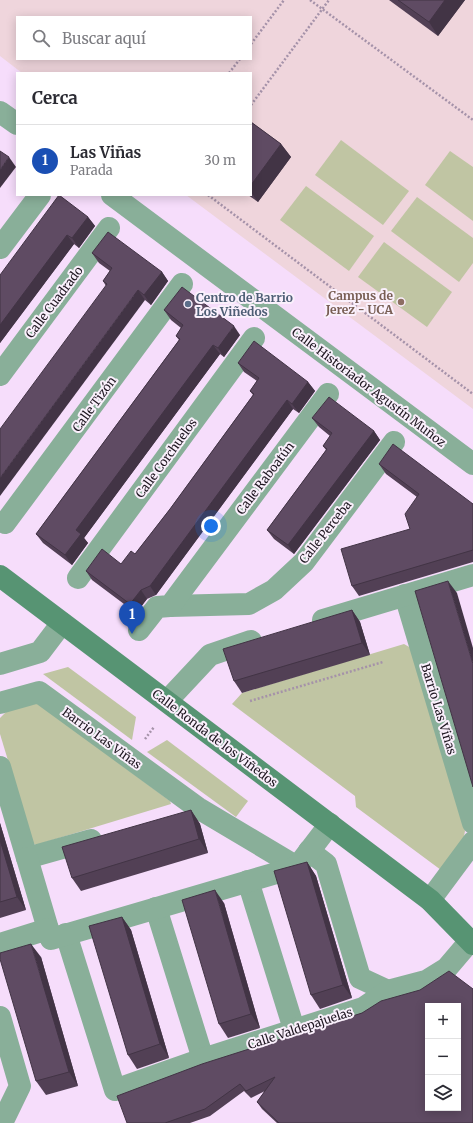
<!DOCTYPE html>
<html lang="es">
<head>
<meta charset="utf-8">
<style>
  :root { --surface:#fff; --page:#f2f2f3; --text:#2b2b33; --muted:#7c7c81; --line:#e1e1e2; --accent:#0f766e }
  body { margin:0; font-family:Merriweather,serif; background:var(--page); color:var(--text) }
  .controls { position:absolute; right:12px; bottom:12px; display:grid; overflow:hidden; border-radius:0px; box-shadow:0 2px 10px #0003 }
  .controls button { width:36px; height:36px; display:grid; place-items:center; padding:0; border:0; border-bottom:1px solid var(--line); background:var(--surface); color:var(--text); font:20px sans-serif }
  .you { position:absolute; left:211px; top:526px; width:14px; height:14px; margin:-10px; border:3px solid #fff; border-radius:50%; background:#1a73e8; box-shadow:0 0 0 6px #1a73e833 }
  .badge { display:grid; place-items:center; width:26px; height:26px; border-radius:50%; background:var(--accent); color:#fff; font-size:13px; font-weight:700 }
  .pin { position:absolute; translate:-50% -33px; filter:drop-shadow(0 1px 2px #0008) }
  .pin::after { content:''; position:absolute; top:21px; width:14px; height:12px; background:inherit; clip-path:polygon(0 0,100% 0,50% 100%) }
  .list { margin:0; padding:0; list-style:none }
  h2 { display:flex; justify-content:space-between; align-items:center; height:52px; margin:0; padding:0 16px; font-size:17px }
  h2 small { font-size:13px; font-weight:400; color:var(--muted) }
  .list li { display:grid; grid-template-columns:26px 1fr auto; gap:12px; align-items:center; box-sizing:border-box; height:72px; padding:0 16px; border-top:1px solid var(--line) }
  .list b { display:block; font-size:15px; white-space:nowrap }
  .list p { margin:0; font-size:13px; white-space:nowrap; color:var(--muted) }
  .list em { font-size:13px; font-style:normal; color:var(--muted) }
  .icon { flex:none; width:22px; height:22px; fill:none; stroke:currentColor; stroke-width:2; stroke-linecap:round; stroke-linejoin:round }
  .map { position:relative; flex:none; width:473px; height:1123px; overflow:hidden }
  .search { position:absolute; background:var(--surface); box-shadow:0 2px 10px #0003; left:16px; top:16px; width:236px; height:44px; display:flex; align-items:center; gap:10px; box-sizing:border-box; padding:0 14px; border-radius:0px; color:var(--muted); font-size:15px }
  .panel { position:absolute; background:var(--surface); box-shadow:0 2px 10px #0003; left:16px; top:72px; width:236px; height:124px; border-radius:0px }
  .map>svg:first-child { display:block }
</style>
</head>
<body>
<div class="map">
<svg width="473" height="1123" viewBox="0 0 473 1123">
  <rect width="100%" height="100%" fill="#f6ddfb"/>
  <path fill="#efd5dc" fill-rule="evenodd" d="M0 0H473V409L186 195H251V73H22L0 56ZM17 17H251V59H17Z"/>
  <g fill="#c0c5a3">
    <path d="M341 140 409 191 383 225 315 175Z"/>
    <path d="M450 151 473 167V221L425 185Z"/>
    <path d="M306 186 374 236 349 271 280 220Z"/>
    <path d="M417 197 473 238V263L459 282 391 231Z"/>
    <path d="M384 242 452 292 427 327 358 277Z"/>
    <path d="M404 644 411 648 465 831 463 842 441 870 356 807 355 796 232 704 242 693Z"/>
    <path d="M68 667 136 717 132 740 43 674Z"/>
    <path d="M38 703 170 801 171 804 36 845 33 843 0 734V718L7 711Z"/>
    <path d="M167 740 248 801 236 817 147 752Z"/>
  </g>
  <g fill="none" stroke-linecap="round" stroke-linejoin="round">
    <g stroke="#a592a9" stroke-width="2.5" stroke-dasharray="2 2" stroke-linecap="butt">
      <path d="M310 0 473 120"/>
      <path d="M251 44 284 0"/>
      <path d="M229 73 240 59"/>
      <path d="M251 105 329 0"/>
      <path d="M208 195 473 394"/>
      <path d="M250 701 383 662"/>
      <path d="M145 739 154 727"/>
    </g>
    <g stroke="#89af99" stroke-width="22">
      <path d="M0 112 17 124"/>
      <path d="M112 195 473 464"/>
      <path d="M0 248 40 195"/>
      <path d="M0 375 109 228"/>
      <path d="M5 523 182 284"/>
      <path d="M78 578 254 338"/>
      <path d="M405 595 473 823"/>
      <path d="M170 606 249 604 274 590 304 562 394 442"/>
      <path d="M323 620 473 575"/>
      <path d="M139 630 157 607 170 606 328 394"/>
      <path d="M0 664 40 652 62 623"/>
      <path d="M167 701 210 655 251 641"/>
      <path d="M0 703 39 692 198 808 297 867"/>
      <path d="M0 767 27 858 91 840"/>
      <path d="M309 851 326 864 360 978 388 991"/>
      <path d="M27 858 48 929"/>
      <path d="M248 881 294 1029"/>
      <path d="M430 900 473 842"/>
      <path d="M156 908 203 1059"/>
      <path d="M66 934 115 1090 203 1059 363 1008 388 991 426 981 447 968 470 941"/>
      <path d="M0 944 48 929 51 939 297 867 330 824"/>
      <path d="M0 1017 20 1086 2 1123"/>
    </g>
    <path stroke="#579473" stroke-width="22" d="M0 576 430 900 473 944"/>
  </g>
  <g fill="#524055">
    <path d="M389 0H465L438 36Z"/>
    <path d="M251 122 281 144 291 157 258 202 248 195H251Z"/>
    <path d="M88 217 95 226 79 248 74 244 0 343V275Z"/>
    <path d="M92 253 162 272 168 281 151 305 145 300 106 286 103 281 110 271 99 263Z"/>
    <path d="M164 310 240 335 224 357 220 354 84 538 88 543 72 565 43 543 36 534 179 340 176 336 181 328 171 320Z"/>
    <path d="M238 363 308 382 315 391 299 413 293 409 156 595 147 599 136 613 92 580 86 571 121 564 135 554 170 509 253 395 250 391 257 381 244 372Z"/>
    <path d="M312 418 374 431 380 440 294 554 274 539 267 530 326 450 323 446 330 436 319 427Z"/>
    <path d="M379 464 473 504V562L359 596 352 586 410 529 417 497 386 474Z"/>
    <path d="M352 610 360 622 370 655 242 693 234 681Z"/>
    <path d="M191 810 200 824 208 853 81 891 72 878Z"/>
    <path d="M0 823 26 910 0 918Z"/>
    <path d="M307 862 316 876 352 998 320 1009 311 995Z"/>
    <path d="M224 903 260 1028 228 1038 219 1024Z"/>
    <path d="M122 917 131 930 169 1058 137 1069 128 1055Z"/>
    <path d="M41 957 78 1086 46 1095 36 1081Z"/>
    <path d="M362 1013 473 1123H277L262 1109 257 1102 265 1091 251 1098 244 1091 210 1116 190 1123H127Z"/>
  </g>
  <g fill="#423445">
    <path d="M445 0H465L438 36 429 22Z"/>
    <path d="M281 144 291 157 258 202 251 192V185Z"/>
    <path d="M9 157 16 167 0 188V170Z"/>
    <path d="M88 217 95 226 79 248 72 238Z"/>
    <path d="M67 235 74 244 0 343V325Z"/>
    <path d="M162 272 168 281 151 305 144 295Z"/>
    <path d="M138 290 145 300 0 496V478Z"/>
    <path d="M234 326 240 335 224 357 218 348Z"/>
    <path d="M213 345 220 354 84 538 88 543 72 565 65 555 76 530Z"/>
    <path d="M308 382 315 391 299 413 292 404Z"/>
    <path d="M287 400 293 409 156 595 150 586Z"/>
    <path d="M374 431 380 440 294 554 288 545Z"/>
    <path d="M448 581 457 593 473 648V664Z"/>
    <path d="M141 590 147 599 136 613 130 604Z"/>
    <path d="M352 610 360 622 370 655 362 643Z"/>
    <path d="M191 810 200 824 208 853 199 839Z"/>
    <path d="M0 823 26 910 17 897 0 840Z"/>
    <path d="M307 862 316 876 352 998 343 985Z"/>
    <path d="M215 890 224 903 260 1028 251 1014Z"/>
    <path d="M122 917 131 930 169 1058 160 1044Z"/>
    <path d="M31 944 41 957 78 1086 69 1072Z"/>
  </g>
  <g fill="#5f4b63" stroke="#423445" fill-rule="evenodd">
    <path d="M398 0H445L429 22Z"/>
    <path d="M251 122 281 144 251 185Z"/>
    <path d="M0 151 9 157 0 170Z"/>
    <path d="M59 195 88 217 72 238 67 235 0 325V275Z"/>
    <path d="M108 232 162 272 144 295 138 290 0 478V429L107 284 103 281 112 268 92 253Z"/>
    <path d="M182 287 234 326 218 348 213 345 76 530 81 534 65 555 36 534 180 339 176 336 183 325 164 310Z"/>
    <path d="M254 341 308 382 292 404 287 400 150 586 141 590 130 604 86 571 102 549 121 564 131 551 135 554 170 509 254 394 250 391 259 378 238 363Z"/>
    <path d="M329 397 374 431 288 545 267 530 327 449 323 446 332 433 312 418Z"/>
    <path d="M393 444 473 504V550L352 586 341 549 410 529 405 514 419 494 379 464Z"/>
    <path d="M448 581 473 664V787L415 591Z"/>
    <path d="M352 610 362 643 234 681 223 649Z"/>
    <path d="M191 810 199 839 72 878 62 847Z"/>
    <path d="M0 840 17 897 0 902Z"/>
    <path d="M307 862 343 985 311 995 274 871Z"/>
    <path d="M215 890 251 1014 219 1024 182 900Z"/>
    <path d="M122 917 160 1044 128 1055 89 926Z"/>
    <path d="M31 944 69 1072 36 1081 0 959V953Z"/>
    <path d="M449 971 473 989V1123H279L257 1102 275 1077 246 1091 240 1084 205 1109 165 1123H127L117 1096 202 1064 362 1013 381 1001 420 990ZM428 1006H458V1108H428Z"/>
  </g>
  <circle fill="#8d6e63" stroke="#faf0fc" stroke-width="1.5" cx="401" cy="302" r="4"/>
  <circle fill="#5c6f8a" stroke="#faf0fc" stroke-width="1.5" cx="188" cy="304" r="4"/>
  <g text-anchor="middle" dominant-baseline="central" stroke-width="4" stroke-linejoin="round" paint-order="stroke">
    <g font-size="12" font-weight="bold" fill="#785e54" stroke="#faf0fc" text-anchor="end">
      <text x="393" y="295">Campus de<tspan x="393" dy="14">Jerez - UCA</tspan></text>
    </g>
    <g font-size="12" font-weight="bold" fill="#4e5e75" stroke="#faf0fc" text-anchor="start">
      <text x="196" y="297">Centro de Barrio<tspan x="196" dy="14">Los Viñedos</tspan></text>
    </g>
    <g font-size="12" fill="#1e1620" stroke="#faf0fc">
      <text transform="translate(54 302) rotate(-53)">Calle Cuadrado</text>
      <text transform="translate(369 387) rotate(37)">Calle Historiador Agustín Muñoz</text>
      <text transform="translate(94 404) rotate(-54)">Calle Tizón</text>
      <text transform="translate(166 458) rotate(-54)">Calle Corchuelos</text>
      <text transform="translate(265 478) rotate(-53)">Calle Raboatún</text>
      <text transform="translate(325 532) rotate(-52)">Calle Perceba</text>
      <text transform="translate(439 709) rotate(73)">Barrio Las Viñas</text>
      <text transform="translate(102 738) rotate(36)">Barrio Las Viñas</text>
      <text transform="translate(215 738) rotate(37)">Calle Ronda de los Viñedos</text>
      <text transform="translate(300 1028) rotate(-18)">Calle Valdepajuelas</text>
    </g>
  </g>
</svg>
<div class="controls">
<button>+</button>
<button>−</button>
<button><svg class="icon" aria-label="layers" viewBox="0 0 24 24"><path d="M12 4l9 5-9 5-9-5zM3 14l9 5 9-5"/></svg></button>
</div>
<div class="you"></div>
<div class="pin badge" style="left:132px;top:634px;background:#1a4fb4">1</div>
<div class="search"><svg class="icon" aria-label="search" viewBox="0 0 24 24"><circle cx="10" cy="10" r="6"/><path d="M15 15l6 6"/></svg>Buscar aquí</div>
<section class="panel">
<h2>Cerca<small></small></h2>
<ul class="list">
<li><span class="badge" style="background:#1a4fb4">1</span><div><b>Las Viñas</b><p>Parada</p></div><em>30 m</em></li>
</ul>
</section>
</div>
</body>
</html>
